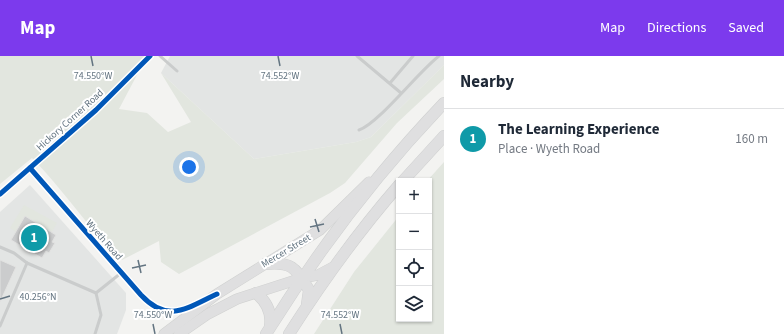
<!DOCTYPE html>
<html lang="en">
<head>
<meta charset="utf-8">
<style>
  :root { --surface:#fff; --page:#f2f2f3; --text:#1f2937; --muted:#747a83; --line:#e0e1e3; --accent:#7c3aed }
  body { margin:0; font-family:"Source Sans 3",sans-serif; background:var(--page); color:var(--text) }
  .controls { position:absolute; right:12px; bottom:12px; display:grid; overflow:hidden; border-radius:0px; box-shadow:0 1px 3px #0004 }
  .controls button { width:36px; height:36px; display:grid; place-items:center; padding:0; border:0; border-bottom:1px solid var(--line); background:var(--surface); color:var(--text); font:20px sans-serif }
  .you { position:absolute; left:189px; top:111px; width:14px; height:14px; margin:-10px; border:3px solid #fff; border-radius:50%; background:#1a73e8; box-shadow:0 0 0 6px #1a73e833 }
  .badge { display:grid; place-items:center; width:26px; height:26px; border-radius:50%; background:var(--accent); color:#fff; font-size:13px; font-weight:700 }
  .pin { position:absolute; translate:-50% -50%; border:2px solid #fff; box-shadow:0 1px 4px #0006 }
  .list { margin:0; padding:0; list-style:none }
  h2 { display:flex; justify-content:space-between; align-items:center; height:52px; margin:0; padding:0 16px; font-size:17px }
  h2 small { font-size:13px; font-weight:400; color:var(--muted) }
  .list li { display:grid; grid-template-columns:26px 1fr auto; gap:12px; align-items:center; box-sizing:border-box; height:60px; padding:0 16px; border-top:1px solid var(--line) }
  .list b { display:block; font-size:15px; white-space:nowrap }
  .list p { margin:0; font-size:13px; white-space:nowrap; color:var(--muted) }
  .list em { font-size:13px; font-style:normal; color:var(--muted) }
  .icon { flex:none; width:22px; height:22px; fill:none; stroke:currentColor; stroke-width:2; stroke-linecap:round; stroke-linejoin:round }
  .map { position:relative; flex:none; width:444px; height:278px; overflow:hidden }
  header { display:flex; align-items:center; gap:24px; box-sizing:border-box; height:56px; padding:0 20px; background:var(--accent); color:#fff }
  header strong { font-size:19px }
  nav { display:flex; gap:22px; margin-inline-start:auto; font-size:14px }
  main { display:flex }
  aside { flex:1; background:var(--surface) }
  .map>svg:first-child { display:block }
</style>
</head>
<body>
<header>
<strong>Map</strong>
<nav><a>Map</a><a>Directions</a><a>Saved</a></nav>
</header>
<main>
<div class="map">
<svg width="444" height="278" viewBox="0 0 444 278">
  <rect width="100%" height="100%" fill="#f3f3f1"/>
  <g fill="#e3e5e4">
    <path d="M170 0H444V9L371 81 356 86 254 103 161 17Z"/>
    <path d="M30 129 126 237V254L117 278H0V156Z"/>
  </g>
  <g fill="#e2e6df">
    <path d="M0 0H147L119 53 147 57 168 76 191 66 161 17 254 103 356 86 371 81 444 9V23L397 67 345 127 330 137 179 218 161 206 159 185 122 204C88 173 64 134 32 102L0 128Z"/>
    <path d="M444 106V278H314L354 216 399 160V263H429V125H427Z"/>
    <path d="M24 149 57 167 52 176 25 161 16 176 10 172Z"/>
  </g>
  <g fill="#cbcccd" stroke="#e2e2e1">
    <path d="M25 160 56 179 52 186 55 187 49 197 46 195 42 202 11 184Z"/>
    <path d="M0 204 16 211 0 246Z"/>
  </g>
  <g fill="none" stroke-linecap="round" stroke-linejoin="round">
    <defs>
      <g id="primary">
        <path d="M164 278 217 238 320 174 369 126"/>
        <path d="M179 278 208 258 237 243 302 222 318 219 333 211"/>
      </g>
      <g id="trunk">
        <path d="M403 125 444 80"/>
        <path d="M265 208C293 205 296 213 309 234L307 248"/>
        <path d="M256 237C267 246 272 256 270 270"/>
        <path d="M266 278C317 196 377 117 444 47"/>
        <path d="M289 278C322 226 359 175 399 129"/>
      </g>
    </defs>
    <use href="#primary" stroke="#d0d1d0" stroke-width="11"/>
    <use href="#trunk" stroke="#cfd0d0" stroke-width="12"/>
    <g stroke="#cacccc" stroke-width="3">
      <path d="M160 0 177 15"/>
      <path d="M357 0 401 37"/>
      <path d="M390 27 413 0"/>
      <path d="M359 74C378 68 419 15 439 0"/>
      <path d="M0 191 14 197 27 207 96 237"/>
      <path d="M0 270 27 207"/>
      <path d="M95 278 101 259 96 237 121 217"/>
    </g>
    <g stroke="#cacccc" stroke-width="6">
      <path d="M30 112 150 248C168 261 183 254 201 246"/>
      <path d="M0 138 96 54 150 0"/>
    </g>
    <use href="#primary" stroke="#dfdfe0" stroke-width="10"/>
    <use href="#trunk" stroke="#dfdfe0" stroke-width="11"/>
    <defs>
      <g id="cycleway">
        <path d="M30 112 141 239C168 268 187 252 217 238"/>
        <path d="M0 138 96 54 150 0"/>
      </g>
    </defs>
    <use href="#cycleway" stroke="#fff" stroke-width="8"/>
    <use href="#cycleway" stroke="#0057b8" stroke-width="5"/>
  </g>
  <path fill="none" stroke="#637481" stroke-width="1.5" d="M91 0 93 10M278 0 280 10M315 163 319 176M310 171 324 168M138 204 141 217M132 212 146 209M0 243 10 240M153 268 155 278M340 268 342 278"/>
  <g text-anchor="middle" dominant-baseline="central" stroke-width="4" stroke-linejoin="round" paint-order="stroke">
    <g font-size="10" fill="#637481" stroke="#fff">
      <text transform="translate(70 64) rotate(-42)">Hickory Corner Road</text>
      <text transform="translate(104 184) rotate(49)">Wyeth Road</text>
      <text transform="translate(286 195) rotate(-31)">Mercer Street</text>
    </g>
  </g>
  <g font-size="10" text-anchor="middle" fill="#637481" stroke="#fff" stroke-width="4" stroke-linejoin="round" paint-order="stroke">
    <text x="93" y="23">74.550°W</text>
    <text x="280" y="23">74.552°W</text>
    <text x="38" y="244">40.256°N</text>
    <text x="153" y="262">74.550°W</text>
    <text x="340" y="262">74.552°W</text>
  </g>
</svg>
<div class="controls">
<button>+</button>
<button>−</button>
<button><svg class="icon" aria-label="locate" viewBox="0 0 24 24"><circle cx="12" cy="12" r="6"/><path d="M12 2v4M12 18v4M2 12h4M18 12h4"/></svg></button>
<button><svg class="icon" aria-label="layers" viewBox="0 0 24 24"><path d="M12 4l9 5-9 5-9-5zM3 14l9 5 9-5"/></svg></button>
</div>
<div class="you"></div>
<div class="pin badge" style="left:34px;top:182px;background:#0f9aa8">1</div>
</div>
<aside>
<h2>Nearby<small></small></h2>
<ul class="list">
<li><span class="badge" style="background:#0f9aa8">1</span><div><b>The Learning Experience</b><p>Place · Wyeth Road</p></div><em>160 m</em></li>
</ul>
</aside>
</main>
</body>
</html>
